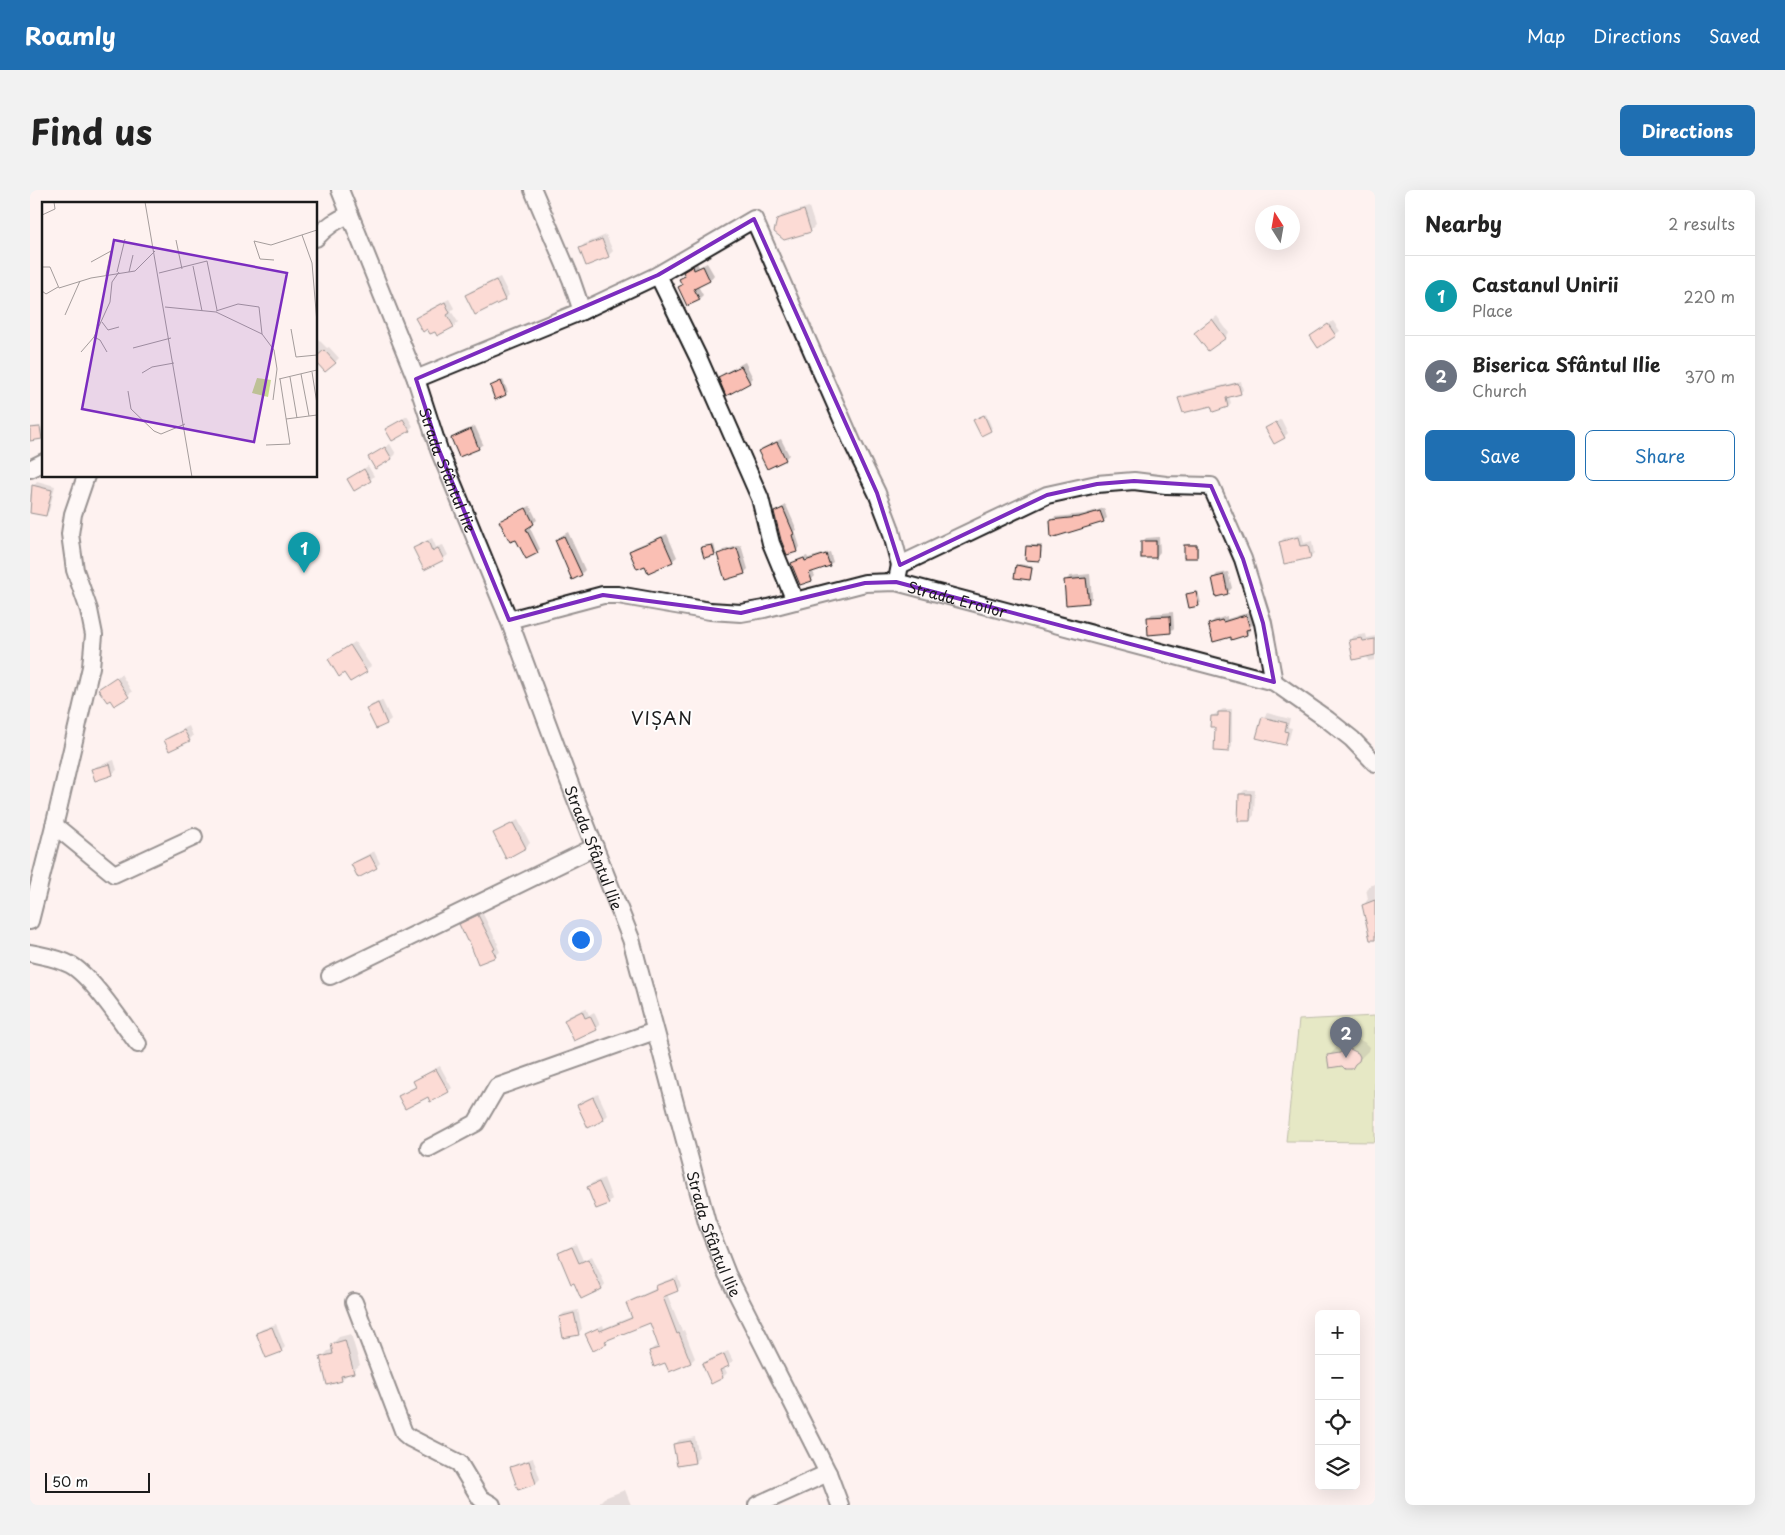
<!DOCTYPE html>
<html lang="en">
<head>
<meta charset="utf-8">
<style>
  :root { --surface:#fff; --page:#f2f2f2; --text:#222; --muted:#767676; --line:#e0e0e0; --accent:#1f6fb2 }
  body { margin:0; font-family:"Playpen Sans",sans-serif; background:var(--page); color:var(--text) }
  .controls { position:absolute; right:15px; bottom:15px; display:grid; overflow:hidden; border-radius:8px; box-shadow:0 5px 20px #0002 }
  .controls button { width:45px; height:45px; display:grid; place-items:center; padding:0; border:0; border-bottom:1px solid var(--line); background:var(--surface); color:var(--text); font:25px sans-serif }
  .compass { position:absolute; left:1225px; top:15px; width:45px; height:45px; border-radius:50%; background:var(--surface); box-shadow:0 5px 20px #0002; rotate:349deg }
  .scale { position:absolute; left:15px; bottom:12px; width:105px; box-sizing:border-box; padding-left:5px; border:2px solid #1c1c1c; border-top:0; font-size:14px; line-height:18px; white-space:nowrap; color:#1c1c1c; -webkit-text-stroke:4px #fff; paint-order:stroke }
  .you { position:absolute; left:550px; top:749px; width:18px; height:18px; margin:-12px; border:4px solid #fff; border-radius:50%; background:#1a73e8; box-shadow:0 0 0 8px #1a73e833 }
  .badge { display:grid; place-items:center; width:32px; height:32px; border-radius:50%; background:var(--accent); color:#fff; font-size:16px; font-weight:700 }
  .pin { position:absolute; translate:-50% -41px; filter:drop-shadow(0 1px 2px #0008) }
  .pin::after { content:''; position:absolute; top:26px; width:18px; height:15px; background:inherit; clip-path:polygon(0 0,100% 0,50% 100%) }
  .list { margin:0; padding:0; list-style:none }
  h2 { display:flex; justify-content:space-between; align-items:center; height:65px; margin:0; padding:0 20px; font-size:21px }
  h2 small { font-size:16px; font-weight:400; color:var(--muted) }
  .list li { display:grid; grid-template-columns:32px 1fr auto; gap:15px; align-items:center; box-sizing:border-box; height:80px; padding:0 20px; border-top:1px solid var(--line) }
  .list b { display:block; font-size:19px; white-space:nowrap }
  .list p { margin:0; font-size:16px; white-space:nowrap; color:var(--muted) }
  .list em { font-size:16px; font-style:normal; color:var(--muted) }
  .actions { display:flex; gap:10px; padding:15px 20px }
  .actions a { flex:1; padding:11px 0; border:1px solid var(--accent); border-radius:8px; text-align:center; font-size:18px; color:var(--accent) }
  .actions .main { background:var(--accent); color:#fff }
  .icon { flex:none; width:28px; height:28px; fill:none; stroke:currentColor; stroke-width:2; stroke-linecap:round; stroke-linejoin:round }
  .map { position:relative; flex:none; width:1345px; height:1315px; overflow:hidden; border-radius:8px }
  header { display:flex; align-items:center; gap:30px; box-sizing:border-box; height:70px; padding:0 25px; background:var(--accent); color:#fff }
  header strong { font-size:24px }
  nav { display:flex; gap:28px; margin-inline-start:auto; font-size:18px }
  .intro { display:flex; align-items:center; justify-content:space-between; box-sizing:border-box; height:120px; padding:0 30px }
  h1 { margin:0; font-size:35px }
  .button { padding:12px 22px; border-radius:8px; background:var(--accent); color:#fff; font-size:18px; font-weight:700 }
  main { display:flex; gap:30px; padding:0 30px }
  aside { flex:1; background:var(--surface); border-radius:8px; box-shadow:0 5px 20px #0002 }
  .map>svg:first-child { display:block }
</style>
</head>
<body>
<header>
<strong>Roamly</strong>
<nav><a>Map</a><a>Directions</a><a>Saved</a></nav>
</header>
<div class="intro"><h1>Find us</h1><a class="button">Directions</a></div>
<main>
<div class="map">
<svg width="1345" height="1315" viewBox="0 0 1345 1315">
  <rect width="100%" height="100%" fill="#fef2f0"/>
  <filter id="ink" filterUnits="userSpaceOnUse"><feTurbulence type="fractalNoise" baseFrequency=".02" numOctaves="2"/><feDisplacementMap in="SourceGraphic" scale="10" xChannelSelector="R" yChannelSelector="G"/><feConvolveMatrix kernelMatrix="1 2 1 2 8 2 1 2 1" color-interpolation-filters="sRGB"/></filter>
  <g filter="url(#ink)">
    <path fill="#cadb90" stroke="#737c56" d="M1345 826V952L1256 951 1269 830Z"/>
    <g fill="#0003">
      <path d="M779 17 785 36 781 40 754 49 748 30 752 25Z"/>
      <path d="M576 45 583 61 578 66 550 59 554 54Z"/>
      <path d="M667 73 669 77 677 73 684 85 680 90 668 96 673 105 669 109 649 98 653 94 651 90 655 85 654 82Z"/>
      <path d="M470 87 479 105 475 109 437 105 441 101Z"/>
      <path d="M419 109 424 118 421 121 428 132 423 136 405 140 387 128 391 124Z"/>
      <path d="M1187 126 1199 143 1195 147 1170 139Z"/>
      <path d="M1303 131 1310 141 1289 156 1282 146Z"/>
      <path d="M286 147 297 158 299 157 309 168 305 172 286 170Z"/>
      <path d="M715 172 723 188 719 192 689 188 694 183Z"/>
      <path d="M473 190 478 202 466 208 461 196Z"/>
      <path d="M1211 191 1213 200 1210 203 1199 206 1201 213 1198 216 1150 208 1153 205Z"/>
      <path d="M956 224 962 238 951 244 945 230Z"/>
      <path d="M377 226 383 236 379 240 357 239Z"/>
      <path d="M1251 229 1258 243 1254 247 1237 238Z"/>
      <path d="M11 236 13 246 0 250V237Z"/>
      <path d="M445 236 453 254 448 258 423 248 427 244Z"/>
      <path d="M751 249 759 265 755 269 729 261 734 257Z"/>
      <path d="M360 254 366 264 362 268 340 267Z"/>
      <path d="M338 276 344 286 340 290 318 289Z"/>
      <path d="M7 291 25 296 19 321 15 325 0 321V306L3 296Z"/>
      <path d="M756 315 767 340 765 341 770 357 767 360 757 363 745 322Z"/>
      <path d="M500 316 507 330 499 336 510 359 507 362 486 348 471 332 474 328Z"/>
      <path d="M1074 318 1077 328 1073 331 1021 330 1025 327 1054 324Z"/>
      <path d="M538 342 555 380 551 384 526 350 531 346Z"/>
      <path d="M637 344 647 367 642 371 616 374 600 361 605 357Z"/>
      <path d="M1272 344 1274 353 1282 351 1284 363 1280 367 1250 352 1254 348Z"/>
      <path d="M1129 347 1130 362 1126 367 1112 352 1116 348Z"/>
      <path d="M402 348 406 357 413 355 418 365 413 369 385 358 389 354Z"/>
      <path d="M684 354 686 362 684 364 672 358Z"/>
      <path d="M1157 354H1168V365L1167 367 1155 356Z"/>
      <path d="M711 355 718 379 714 383 689 364 693 360Z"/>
      <path d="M999 355H1012L1011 368 1009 370 997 356Z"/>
      <path d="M800 362 803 372 799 375 782 380 785 386 781 390 763 373 766 370 777 366 778 368Z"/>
      <path d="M989 374 1003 376 1001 387 999 389 987 376Z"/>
      <path d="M1198 382 1202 398 1197 403 1183 389 1187 384Z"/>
      <path d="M1060 384 1062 408 1058 412 1035 391 1040 386Z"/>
      <path d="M1168 401 1171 413 1160 417 1157 405Z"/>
      <path d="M1143 422 1144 438 1140 442 1118 428 1122 424Z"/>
      <path d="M1220 422 1224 434 1220 437 1221 439 1217 444 1202 448 1201 445 1180 434 1184 430 1197 426V429Z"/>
      <path d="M1336 444 1337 448 1345 446V470L1338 471 1337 465 1320 451 1324 446Z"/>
      <path d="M325 452 341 476 321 491 304 465Z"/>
      <path d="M91 484 102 502 84 514 70 499Z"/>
      <path d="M352 510 361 529 357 533 337 519 341 515Z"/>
      <path d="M1193 519H1202V557L1199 560 1182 526Z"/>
      <path d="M1237 523 1260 529 1258 537 1262 538 1259 549 1254 554 1233 528Z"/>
      <path d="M159 536 163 546 159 550H135L140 546Z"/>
      <path d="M84 570 87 580 82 584 63 580 67 576Z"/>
      <path d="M1215 600H1225L1224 625 1220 630 1210 604Z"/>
      <path d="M488 630 500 653 496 657 477 667 465 644 469 640Z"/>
      <path d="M344 661 350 673 346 677 322 675 326 671Z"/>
      <path d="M1345 694V740L1334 715 1338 709 1336 699 1339 696Z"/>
      <path d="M452 722 468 754 467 755 470 762 465 766 439 749 430 735 435 730Z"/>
      <path d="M556 818 559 825 564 822 570 835 566 839 535 830 539 826Z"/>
      <path d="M1327 849 1334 852 1339 857 1338 861 1321 878 1299 866 1308 856 1319 855Z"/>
      <path d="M410 876 422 898 418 901 398 906H370L387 896 385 892 388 888Z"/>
      <path d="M568 904 578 925 574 929 558 936 548 915 552 911Z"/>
      <path d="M574 988 582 1009 578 1013 558 997 562 993Z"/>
      <path d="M546 1054 553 1070 562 1066 575 1094 572 1098 552 1107 530 1064 533 1060Z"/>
      <path d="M648 1086 651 1096 647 1100 637 1104 652 1141 654 1140 665 1168 661 1172H636L620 1161 624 1157 630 1155 620 1132 580 1149 576 1153 557 1145 561 1141 573 1135 574 1138 603 1126 597 1114 601 1110 627 1098 626 1097 630 1093Z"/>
      <path d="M548 1120 552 1139 548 1144 530 1127 534 1123Z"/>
      <path d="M246 1134 255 1157 251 1161 228 1143 232 1139Z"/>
      <path d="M321 1144 330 1175 311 1190 291 1168 298 1161 303 1159 302 1154 309 1147Z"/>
      <path d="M698 1161 703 1171 694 1177 697 1183 693 1187 674 1174 678 1170Z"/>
      <path d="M665 1247 669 1267 665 1272 645 1255 649 1250Z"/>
      <path d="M503 1268 510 1289 506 1293 481 1278 486 1274Z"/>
      <path d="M595 1300 601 1315H571L570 1312 574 1308Z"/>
    </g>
    <g fill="#fabfb4" stroke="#1c1c1c">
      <path d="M774 20 781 42 754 50 744 42 747 29Z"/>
      <path d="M572 49 579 67 556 76 549 58Z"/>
      <path d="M663 76 664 80 673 76 680 91 664 99 670 110 657 116 648 97 652 95 649 89 655 86 653 82Z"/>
      <path d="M466 90 475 110 445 125 435 105Z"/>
      <path d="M415 112 420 123 417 125 424 137 407 146 405 142 400 144 397 139 393 142 385 128Z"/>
      <path d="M1182 129 1196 148 1178 161 1164 143Z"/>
      <path d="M1298 134 1306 146 1288 158 1280 146Z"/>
      <path d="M294 160 306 173 295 182 286 172V167Z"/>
      <path d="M711 176 720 193 696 206 688 187Z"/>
      <path d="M471 191 476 205 465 210 460 196Z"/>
      <path d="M1208 193 1211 204 1196 208 1198 217 1183 222 1181 216 1153 223 1148 208Z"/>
      <path d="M954 225 961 241 951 246 943 230Z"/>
      <path d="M373 229 380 241 362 251 355 239Z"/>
      <path d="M1246 232 1255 248 1244 254 1235 238Z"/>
      <path d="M10 237 12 249 0 251V238Z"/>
      <path d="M441 239 449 259 429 267 421 248Z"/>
      <path d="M747 252 756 270 737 279 728 261Z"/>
      <path d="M355 257 362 269 345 279 338 267Z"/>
      <path d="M334 279 341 291 324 301 317 289Z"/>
      <path d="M2 295 22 300 16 326 0 323Z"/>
      <path d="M496 318 504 334 496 339 508 363 496 369 486 350 480 352 469 331Z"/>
      <path d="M753 318 764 344 762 345 767 362 757 365 751 350 744 322Z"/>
      <path d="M1070 321 1074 332 1021 348 1020 330 1049 327Z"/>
      <path d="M534 346 552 385 542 390 525 350Z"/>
      <path d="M632 347 643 372 618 383 615 376 607 379 599 361Z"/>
      <path d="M1268 347 1270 356 1278 355 1281 368 1254 374 1249 352Z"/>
      <path d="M398 351 402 361 408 358 414 370 394 380 383 358Z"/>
      <rect x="1111" y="351" width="15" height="17"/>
      <path d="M682 355 685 365 674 368 671 357Z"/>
      <rect x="1154" y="355" width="13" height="13"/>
      <path d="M996 356 1011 357 1010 371 995 370Z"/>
      <path d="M707 358 715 384 695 390 687 364Z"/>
      <path d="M796 364 800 376 779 383 782 391 770 395 761 373 774 368 775 371Z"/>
      <path d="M986 375 1002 378 1000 390 984 388Z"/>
      <path d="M1194 385 1198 404 1186 407 1182 388Z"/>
      <path d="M1056 388 1059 413 1036 415 1034 390Z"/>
      <path d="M1166 402 1169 416 1159 418 1156 404Z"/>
      <path d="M1216 425 1220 439 1216 440 1217 445 1201 450V447L1183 452 1178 434 1192 430 1193 432Z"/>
      <path d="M1140 426 1141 443 1118 445 1117 427Z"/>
      <path d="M1332 448 1333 451 1345 449V465L1323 470 1319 450Z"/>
      <path d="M320 455 337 482 320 492 314 483 309 487 298 469Z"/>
      <path d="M86 487 99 507 84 516 80 510 77 512 68 499Z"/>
      <path d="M348 513 357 534 346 539 336 519Z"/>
      <path d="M1188 522H1200L1199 562 1184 561 1185 537H1180L1181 526H1188Z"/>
      <path d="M1232 527 1257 533 1255 541 1258 542 1255 555 1226 548Z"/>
      <path d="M154 540 160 551 139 561 134 550Z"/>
      <path d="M80 574 83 585 65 591 61 579Z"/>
      <path d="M1209 604H1221L1220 631H1208Z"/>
      <path d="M483 633 496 658 476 669 463 643Z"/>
      <path d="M340 665 347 678 328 688 321 674Z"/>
      <path d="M1345 710V750H1340L1332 715Z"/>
      <path d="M448 725 465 759 463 760 466 767 448 774 439 751H437L429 734Z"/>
      <path d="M552 821 555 828 560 826 567 840 544 851 534 830Z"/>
      <path d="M1315 858 1320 859 1328 863 1330 867 1329 871 1325 874 1322 879H1315L1312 876 1299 878 1297 865 1310 863Z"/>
      <path d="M406 879 419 902 400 912 398 907 375 919 368 906 386 897 383 891Z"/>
      <path d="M563 907 574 930 558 938 547 915Z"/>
      <path d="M569 992 579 1014 566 1019 557 997Z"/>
      <path d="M542 1057 549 1073 558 1069 572 1099 551 1109 544 1093 541 1094 528 1063Z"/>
      <path d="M644 1089 648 1101 633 1107 647 1144 649 1143 661 1173 639 1182 635 1173 624 1177 619 1161 629 1158 620 1133 575 1151 577 1154 563 1161 555 1144 568 1138 570 1141 602 1128 596 1113 626 1100 625 1096Z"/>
      <path d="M544 1123 549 1145 533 1148 529 1127Z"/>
      <path d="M242 1137 252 1162 236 1168 226 1143Z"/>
      <path d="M315 1150 324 1183 311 1186 312 1191 297 1195 290 1167 303 1164 301 1154Z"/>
      <path d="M694 1164 699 1176 690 1180 693 1188 681 1194 672 1174Z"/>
      <path d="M661 1251 665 1273 647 1276 643 1254Z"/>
      <path d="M499 1271 506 1294 488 1300 480 1277Z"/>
    </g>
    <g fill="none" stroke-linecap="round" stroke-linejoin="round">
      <defs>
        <g id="minor">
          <path id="s1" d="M310 0 386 189 409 260 479 430 543 602 601 749 677 1033 697 1084 798 1283 810 1315"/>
          <path d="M503 0 541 89 552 121"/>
          <path d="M286 48C295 38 307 29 320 25"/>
          <path d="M628 85 668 167 730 308 741 353 765 411"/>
          <path d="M386 189 552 121 628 85 724 29 823 254 847 303 860 337 870 375"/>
          <path d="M0 279 14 272"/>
          <path d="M868 385 870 375 1017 305 1067 294 1104 291 1136 295 1181 296 1213 369 1233 433 1244 492"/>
          <path id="s2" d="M479 430 573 405H588L680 421 711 423 734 419 835 393 866 392 1244 492 1298 530 1322 549 1345 573"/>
          <path d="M24 635 84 684 164 647"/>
          <path d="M0 731 27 624 61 477 64 445 59 420 45 380 40 344 43 324 56 286"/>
          <path d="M0 763C14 766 28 768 41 775 62 787 92 833 108 854"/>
          <path d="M300 786 565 657"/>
          <path d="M399 958 446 933 467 897 625 841"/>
          <path d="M324 1112 374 1243 380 1248 429 1273 450 1308 462 1315"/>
          <path d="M727 1315 798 1283"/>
        </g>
      </defs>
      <use href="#minor" stroke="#1c1c1c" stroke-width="20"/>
      <use href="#minor" stroke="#fff" stroke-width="16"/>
    </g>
  </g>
  <path d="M0 0H1345V1315H0ZM724 29 847 303 870 375 1017 305 1067 294 1104 291 1181 296 1213 369 1233 433 1244 492 866 392 835 393 711 423 573 405 479 430 409 260 386 189 628 85Z" fill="#fef2f0" fill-opacity=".55" fill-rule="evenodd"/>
  <path fill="none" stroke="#7b2cbf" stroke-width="4" stroke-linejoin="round" d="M724 29 847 303 870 375 1017 305 1067 294 1104 291 1181 296 1213 369 1233 433 1244 492 866 392 835 393 711 423 573 405 479 430 409 260 386 189 628 85Z"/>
  <g text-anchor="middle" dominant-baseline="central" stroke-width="4" stroke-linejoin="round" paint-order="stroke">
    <g font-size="15" fill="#1c1c1c" stroke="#fff">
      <text stroke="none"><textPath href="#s1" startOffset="300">Strada Sfântul Ilie</textPath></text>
      <text stroke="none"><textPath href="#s2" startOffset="459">Strada Eroilor</textPath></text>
      <text stroke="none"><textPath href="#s1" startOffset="705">Strada Sfântul Ilie</textPath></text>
      <text stroke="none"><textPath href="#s1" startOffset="1110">Strada Sfântul Ilie</textPath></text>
    </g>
    <g font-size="18" letter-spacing="1" fill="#1c1c1c" stroke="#fff">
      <text x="632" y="527">VIȘAN</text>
    </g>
  </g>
  <g transform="translate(12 12)">
    <rect width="275" height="275" fill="#fef2f0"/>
    <path d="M215 176 229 178 226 195 210 191Z" fill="#cadb90"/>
    <path fill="none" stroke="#a49c9b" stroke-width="1" d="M103 0 150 275M0 13 13 7 12 0M260 33 270 61 275 121M134 38 140 67M232 58 218 57 212 39 229 43 275 28M49 60 69 49 64 73M151 64 160 109M0 65H8L17 86 49 76 93 69 113 49M75 70 83 37M87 70 91 53M117 71 165 59 175 108M0 89 4 92 16 85M123 105 174 110 220 132 232 148 235 167 231 198M174 109 196 102 217 105 220 132M23 113 38 79M60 120 66 128 77 125M249 127 254 155 275 153M52 135 68 100 70 80 77 70M91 146 129 136M39 150 52 135 58 138 65 150M270 170 275 202M100 171 110 165 132 161M259 172 267 214M248 175 255 216M237 177 275 168M86 189 89 207 112 229 119 232 143 222M244 217 275 213M224 243 248 242 238 177"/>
    <path fill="#7b2cbf" fill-opacity="0.15" stroke="#7b2cbf" stroke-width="2.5" d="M72 38 245 71 212 240 40 207Z"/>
    <rect width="275" height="275" fill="none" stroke="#1c1c1c" stroke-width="2.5"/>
  </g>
</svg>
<div class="controls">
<button>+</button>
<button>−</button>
<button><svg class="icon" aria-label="locate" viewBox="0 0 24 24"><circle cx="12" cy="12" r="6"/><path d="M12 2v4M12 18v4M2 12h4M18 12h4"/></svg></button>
<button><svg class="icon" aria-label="layers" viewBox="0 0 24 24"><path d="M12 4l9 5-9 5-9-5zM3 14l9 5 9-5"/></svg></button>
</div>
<svg class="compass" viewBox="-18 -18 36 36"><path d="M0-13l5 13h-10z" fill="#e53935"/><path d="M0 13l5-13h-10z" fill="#767676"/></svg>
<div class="scale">50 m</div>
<div class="you"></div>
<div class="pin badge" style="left:274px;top:383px;background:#0f9aa8">1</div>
<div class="pin badge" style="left:1316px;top:868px;background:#6b7280">2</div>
</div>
<aside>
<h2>Nearby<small>2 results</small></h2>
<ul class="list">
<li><span class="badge" style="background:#0f9aa8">1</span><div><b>Castanul Unirii</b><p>Place</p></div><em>220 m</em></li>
<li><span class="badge" style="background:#6b7280">2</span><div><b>Biserica Sfântul Ilie</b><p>Church</p></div><em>370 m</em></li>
</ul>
<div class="actions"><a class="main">Save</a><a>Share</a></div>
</aside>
</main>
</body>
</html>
